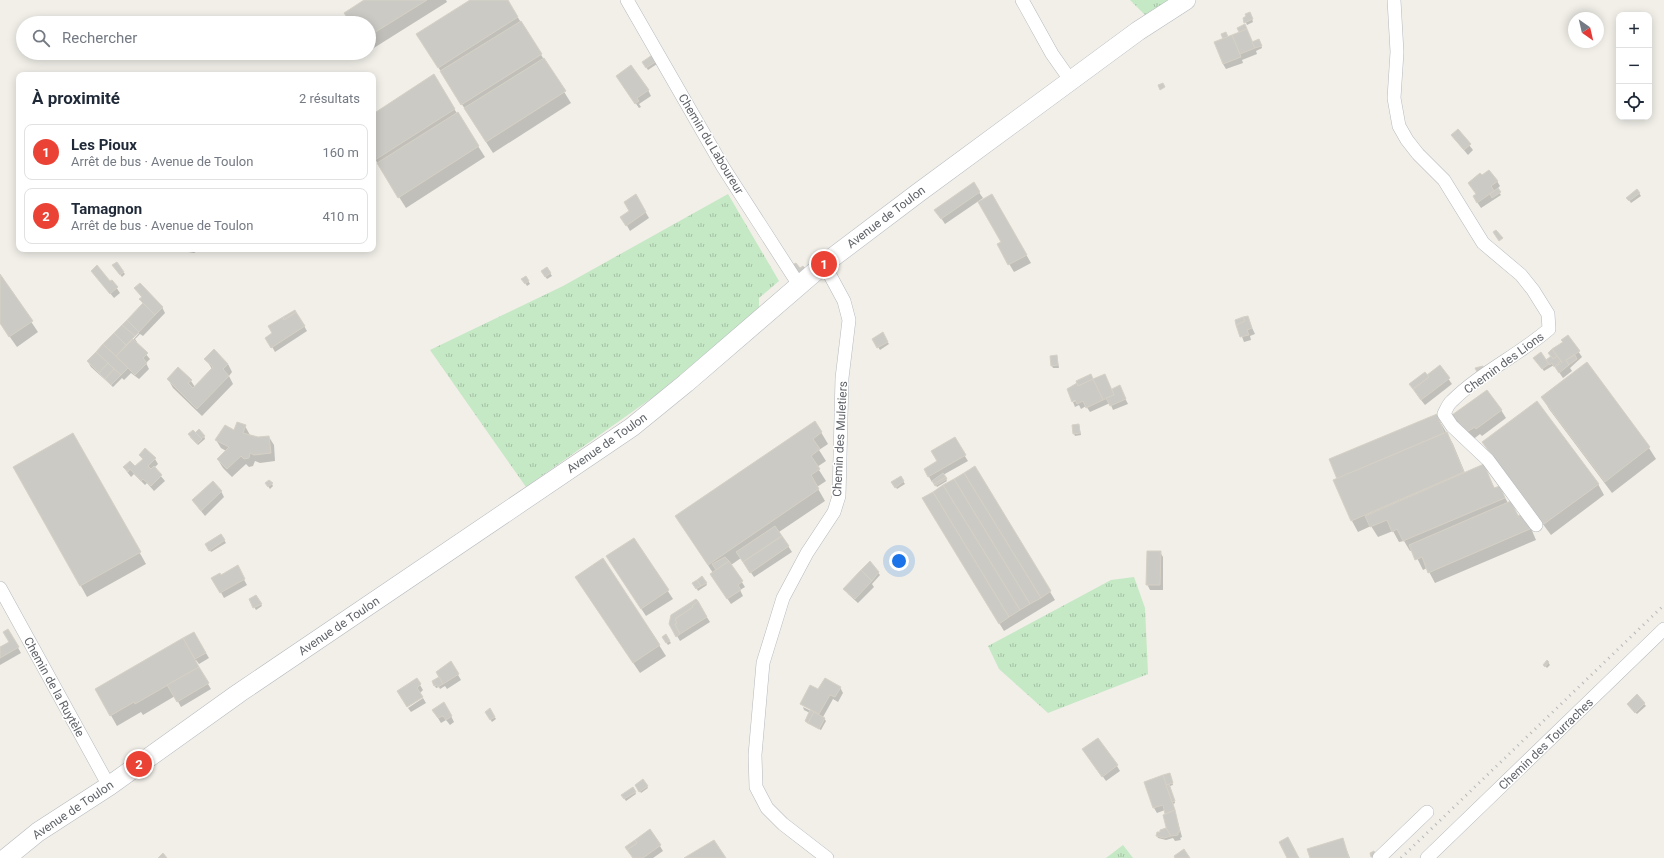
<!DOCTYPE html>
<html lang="fr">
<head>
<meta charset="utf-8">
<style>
  :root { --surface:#fff; --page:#f2f2f3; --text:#1f2937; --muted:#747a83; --line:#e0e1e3; --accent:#ea4335 }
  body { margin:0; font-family:Roboto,sans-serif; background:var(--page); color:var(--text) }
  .controls { position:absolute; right:12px; top:12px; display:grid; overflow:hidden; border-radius:8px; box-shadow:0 2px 10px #0003 }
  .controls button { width:36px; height:36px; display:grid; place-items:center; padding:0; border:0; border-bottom:1px solid var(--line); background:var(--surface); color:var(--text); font:20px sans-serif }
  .compass { position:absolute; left:1568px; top:12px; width:36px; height:36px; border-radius:50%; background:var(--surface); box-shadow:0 2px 10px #0003; rotate:146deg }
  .you { position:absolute; left:899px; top:561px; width:14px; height:14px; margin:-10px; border:3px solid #fff; border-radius:50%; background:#1a73e8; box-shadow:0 0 0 6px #1a73e833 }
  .badge { display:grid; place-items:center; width:26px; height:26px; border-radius:50%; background:var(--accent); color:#fff; font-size:13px; font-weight:700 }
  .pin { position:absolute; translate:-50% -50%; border:2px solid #fff; box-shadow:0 1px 4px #0006 }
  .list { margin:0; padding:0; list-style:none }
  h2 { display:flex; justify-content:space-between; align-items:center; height:52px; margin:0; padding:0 16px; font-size:17px }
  h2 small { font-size:13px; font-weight:400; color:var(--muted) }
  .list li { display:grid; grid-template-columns:26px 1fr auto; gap:12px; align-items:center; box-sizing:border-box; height:56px; margin:0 8px 8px; padding:0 8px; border:1px solid var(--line); border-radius:8px }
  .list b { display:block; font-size:15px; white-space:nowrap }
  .list p { margin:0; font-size:13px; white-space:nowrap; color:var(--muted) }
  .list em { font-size:13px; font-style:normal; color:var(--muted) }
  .icon { flex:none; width:22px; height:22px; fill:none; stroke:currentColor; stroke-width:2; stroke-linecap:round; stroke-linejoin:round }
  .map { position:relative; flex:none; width:1664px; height:858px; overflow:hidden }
  .search { position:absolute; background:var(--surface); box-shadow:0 2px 10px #0003; left:16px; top:16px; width:360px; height:44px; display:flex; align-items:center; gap:10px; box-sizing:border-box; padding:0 14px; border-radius:22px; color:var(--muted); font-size:15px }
  .panel { position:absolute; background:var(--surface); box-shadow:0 2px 10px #0003; left:16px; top:72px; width:360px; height:180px; border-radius:8px }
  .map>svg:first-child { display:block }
</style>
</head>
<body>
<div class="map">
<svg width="1664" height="858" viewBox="0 0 1664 858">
  <defs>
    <pattern id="grass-tufts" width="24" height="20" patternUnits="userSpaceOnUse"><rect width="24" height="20" fill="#c5e8c5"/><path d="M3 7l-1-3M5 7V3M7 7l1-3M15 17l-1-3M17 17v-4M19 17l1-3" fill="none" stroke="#a3c0a4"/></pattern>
  </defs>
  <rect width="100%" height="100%" fill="#f1efe8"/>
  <g fill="url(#grass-tufts)">
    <path d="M1130 0H1171L1146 16Z"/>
    <path d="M728 194 779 281 759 298V309L656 395 526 487 430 350 563 286Z"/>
    <path d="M1134 577 1145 608 1148 674 1048 713 999 669 988 646 1111 580Z"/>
    <path d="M1123 845 1133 858H1106Z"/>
  </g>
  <g fill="#0003" fill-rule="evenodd">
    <path d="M366 0H446L447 2 369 51V23H351Z"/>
    <path d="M472 0H507L571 103 493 153 424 45Z"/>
    <path d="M1251 16 1253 22 1247 25 1244 18Z"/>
    <path d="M1246 28 1253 43 1260 42 1262 48 1256 51 1257 54 1242 60 1243 63 1226 69 1223 64 1228 38 1240 33 1238 29Z"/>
    <path d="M643 62H660L648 70Z"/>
    <path d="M433 76 485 157 406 208 373 156V115Z"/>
    <path d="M620 81 648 90 651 96 639 104 641 107 639 108Z"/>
    <path d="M1458 131 1473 150 1468 155 1452 136Z"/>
    <path d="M1497 181 1500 186 1497 189 1501 195 1481 208 1477 202V194Z"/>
    <path d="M973 184 983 198 945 224 939 215Z"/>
    <path d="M1637 190 1641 196 1631 203 1629 200Z"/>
    <path d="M992 195 1031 263 1014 272 998 245 1003 242Z"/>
    <path d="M636 196 649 218 630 231 622 217 631 211Z"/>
    <path d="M181 249H200L194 253 183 251Z"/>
    <path d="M115 268 123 272 125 274 122 277Z"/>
    <path d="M547 268 552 276 547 279 542 272Z"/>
    <path d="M92 271 110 283 112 281 120 293 114 298Z"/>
    <path d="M0 275 38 332 17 347 0 323Z"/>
    <path d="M526 277 530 284 527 286 523 279Z"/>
    <path d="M136 288 162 307 165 313 143 336 140 334 135 339 137 342 136 343 150 359 146 363 149 369 139 379 131 373 124 380 122 378 113 387 91 367 88 362 143 305 141 300 142 298ZM138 332 139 333 132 341 131 339Z"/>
    <path d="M1247 317 1255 334 1250 336 1251 340 1244 342 1236 321Z"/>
    <path d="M304 326 307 331 275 352 267 338 273 333Z"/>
    <path d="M882 334 889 344 880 350 873 339Z"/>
    <path d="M1568 336 1582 357 1570 368 1572 371 1563 378 1554 365 1544 371 1536 360 1546 361 1552 356 1549 353 1564 342Z"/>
    <path d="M1057 356 1059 368H1053L1052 366Z"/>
    <path d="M206 359 228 364 232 372 229 376 233 384 202 416 173 388 168 379 191 381 195 387 212 369Z"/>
    <path d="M1587 364 1649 448 1656 459 1612 493 1549 409 1543 398Z"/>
    <path d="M1440 367 1452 384 1425 405 1417 395Z"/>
    <path d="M1093 381 1112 390 1119 386 1128 404 1113 410 1110 403 1090 412 1086 406 1081 409 1079 405 1075 407 1073 402 1080 399Z"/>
    <path d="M1501 410 1506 418 1482 436 1480 434 1471 441 1458 423Z"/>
    <path d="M1436 415 1453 444 1465 473 1483 465 1495 489 1499 487 1508 503 1511 502 1519 517 1530 526 1536 540 1435 583 1427 568 1423 570 1413 550 1410 551 1404 541 1399 542 1393 531 1378 537 1371 526 1358 532 1352 521Z"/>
    <path d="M815 422 828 444 819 450 826 461 817 467 826 481 817 487 825 501 779 532 792 552 754 577 741 558 731 565 745 587 740 590 743 596 731 604 714 579 713 573 676 516Z"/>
    <path d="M1079 425 1081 435 1075 436 1074 434Z"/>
    <path d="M245 426 250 435 258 438 269 437 274 445 275 461 260 463 255 461 253 466 249 467 246 464 232 477 223 468 218 460 226 451 221 448 216 440Z"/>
    <path d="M73 435 146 564 87 597 15 467Z"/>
    <path d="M204 436 205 439 198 445 190 437Z"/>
    <path d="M954 439 968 461 943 475 947 481 937 487 933 481 932 482 925 470 939 461Z"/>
    <path d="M1483 442 1598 484 1604 495 1551 535 1490 453Z"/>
    <path d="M140 455 155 459 158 464 154 468 165 481 154 491 147 483 145 485 134 474 131 477 124 468H135L143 460Z"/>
    <path d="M975 467 1055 600 1004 631 928 507Z"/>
    <path d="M901 478 905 484 897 489 892 482Z"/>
    <path d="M272 484 273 486 270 489 268 486Z"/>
    <path d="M221 491 224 497 205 516 193 501Z"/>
    <path d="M221 535 226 543 211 552 206 544Z"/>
    <path d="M634 539 673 599 646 616 607 557Z"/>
    <path d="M1160 552 1163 557V590H1150L1147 584Z"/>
    <path d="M870 563 880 575 872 584 874 587 858 603 848 594 845 589Z"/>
    <path d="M237 567 247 585 224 598 213 578 221 576Z"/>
    <path d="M702 577 707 585 698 591 694 583Z"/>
    <path d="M576 578 659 645 666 656 640 673Z"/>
    <path d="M256 596 262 606 256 610 250 600Z"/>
    <path d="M696 600 710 622 680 641 670 624Z"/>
    <path d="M8 630 21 653 0 665V647L10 642Z"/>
    <path d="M194 633 209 658 199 664 196 660 194 661 211 689 181 707 175 696 143 715 141 712 117 726 96 689Z"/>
    <path d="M666 636 671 643 668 645 663 638Z"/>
    <path d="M1548 662 1550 665 1547 668 1544 665Z"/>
    <path d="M451 663 461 680 447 689 445 686 440 689 439 687 436 688 433 682 440 678Z"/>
    <path d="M417 680 423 690 407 706Z"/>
    <path d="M840 687 843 693 838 702 833 699 823 717 826 721 821 730 807 723 806 721 810 713 804 710 803 707 811 711 819 691Z"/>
    <path d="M1637 696 1646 706 1637 714 1629 706Z"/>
    <path d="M423 698 426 703 411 712 408 708Z"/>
    <path d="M490 709 496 719 492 722 486 712Z"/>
    <path d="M433 710 451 716 454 722 450 725 446 720 441 723Z"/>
    <path d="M1087 754 1117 766 1120 771 1106 781Z"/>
    <path d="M1170 776 1173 785 1170 786 1175 803 1173 804 1182 837 1180 838 1181 840 1175 841 1173 838 1166 840 1158 838 1157 836 1169 833 1167 814 1165 810 1157 813 1154 808Z"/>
    <path d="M643 780 648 788 641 793 636 785Z"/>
    <path d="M633 788 636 794 626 801 622 795Z"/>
    <path d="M650 830 663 851 653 858H633Z"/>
    <path d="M1342 839 1350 858H1311Z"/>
  </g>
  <g fill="#cccac5" stroke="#d6d1c6">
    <path d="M364 0H427L369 36V23H351L344 13Z"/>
    <path d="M470 0H508L518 17 438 68 416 34Z"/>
    <path d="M1250 12 1253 19 1244 23 1243 18 1246 16 1245 14Z"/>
    <path d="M521 21 542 54 461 105 440 71Z"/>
    <path d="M1245 24 1247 29 1239 32 1237 28Z"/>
    <path d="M1247 29 1255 48 1240 54 1232 35Z"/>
    <path d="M1226 32 1228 37 1223 39 1221 34Z"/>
    <path d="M1232 35 1241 57 1223 64 1214 42Z"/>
    <path d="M1259 39 1262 46 1255 48 1252 42Z"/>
    <path d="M655 53 660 59 646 68 642 62Z"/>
    <path d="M544 58 566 91 486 142 464 108Z"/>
    <path d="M631 65 649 90 637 98 639 101 635 104 616 76Z"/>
    <path d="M434 74 455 109 375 160 373 157V114Z"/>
    <path d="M1163 83 1165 87 1160 90 1158 85Z"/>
    <path d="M458 112 479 146 398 198 377 163Z"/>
    <path d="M1458 129 1471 144 1464 150 1451 135Z"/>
    <path d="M1489 170 1498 181 1491 186 1494 191 1477 203 1473 196 1476 194 1468 183 1480 173 1482 175Z"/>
    <path d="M974 182 980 192 941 219 934 210Z"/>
    <path d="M1498 188 1501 192 1492 198 1490 194Z"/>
    <path d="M1637 189 1640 193 1629 201 1626 198Z"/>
    <path d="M636 194 646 212 626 226 620 217 629 211 624 202Z"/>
    <path d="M992 194 1027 255 1008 265 997 244 1001 242 978 202Z"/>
    <path d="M1496 230 1503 238 1499 241 1493 232Z"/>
    <path d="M117 262 124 272 120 275 112 265Z"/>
    <path d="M796 263 800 268 803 266 806 269 799 275 792 265Z"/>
    <path d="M97 265 110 281 112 280 118 287 110 294 91 271Z"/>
    <path d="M547 267 551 273 545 277 541 271Z"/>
    <path d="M0 274 33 321 9 337 0 323Z"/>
    <path d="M526 276 529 281 525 284 521 279Z"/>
    <path d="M140 283 163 307 155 315 139 299 142 297 134 288Z"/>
    <path d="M143 303 155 315 139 332 127 320Z"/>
    <path d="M295 310 296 312 284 320 283 317Z"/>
    <path d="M296 312 305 326 271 348 265 338 272 333 268 326 283 317 284 320Z"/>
    <path d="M1248 316 1252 328 1247 330 1249 335 1240 337 1236 325 1245 321 1243 317Z"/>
    <path d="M1243 317 1245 321 1236 325 1235 320Z"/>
    <path d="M127 320 139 332 135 336 122 325Z"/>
    <path d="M122 325 135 336 126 345 114 333Z"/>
    <path d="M883 332 888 342 877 348 872 339Z"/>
    <path d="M114 333 126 345 116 356 103 344Z"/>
    <path d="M1568 335 1580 351 1566 360 1569 365 1559 373 1555 367 1562 362 1552 349 1563 342 1561 340Z"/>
    <path d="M133 339 148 353 143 358 147 363 135 375 116 356Z"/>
    <path d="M103 344 128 368 121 375 96 352Z"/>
    <path d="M214 349 228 364 223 369 229 376 197 409 167 379 178 367 192 380 188 383 193 388 213 367 204 359Z"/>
    <path d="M1552 349 1557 356 1553 359 1548 353Z"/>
    <path d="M96 352 108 363 99 373 87 361Z"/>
    <path d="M1541 352 1549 364 1542 369 1533 358Z"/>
    <path d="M1057 355 1058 365 1051 366 1050 356Z"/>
    <path d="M1575 355 1577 359 1569 365 1566 360Z"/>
    <path d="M1551 356 1553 359 1557 356 1561 361 1554 367 1552 363 1550 365 1546 360Z"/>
    <path d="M1587 362 1650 447 1605 482 1541 397Z"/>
    <path d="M108 363 114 369 105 379 99 373Z"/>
    <path d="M1440 365 1450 378 1421 400 1413 389 1429 377 1427 375Z"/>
    <path d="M1483 366 1484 370 1477 372 1475 368Z"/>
    <path d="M114 369 121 375 111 385 105 379Z"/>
    <path d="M1425 372 1429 377 1413 389 1409 384Z"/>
    <path d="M1091 374 1093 379 1078 386 1076 381Z"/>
    <path d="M1105 374 1114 395 1103 400 1093 379Z"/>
    <path d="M1093 379 1103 400 1086 408 1083 401 1077 404 1075 400 1072 402 1067 389 1077 383 1078 386Z"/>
    <path d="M1120 385 1126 399 1110 406 1106 398 1114 395 1112 389Z"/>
    <path d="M1487 390 1502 410 1476 429 1475 427 1465 433 1452 415Z"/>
    <path d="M1537 401 1599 484 1544 524 1482 442Z"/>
    <path d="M1437 414 1444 433 1337 479 1329 459Z"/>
    <path d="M815 421 822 432 813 439 820 449 811 456 820 469 811 475 819 489 708 565 675 516Z"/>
    <path d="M237 422 246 425 243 433 258 437 269 436 271 453 254 455 250 453 249 458 244 459 241 456 227 469 217 459 229 447 215 440 225 425 234 430Z"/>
    <path d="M1079 424 1080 433 1073 434 1072 425Z"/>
    <path d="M199 429 205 436 201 439 195 433Z"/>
    <path d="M193 430 202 439 197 444 188 434Z"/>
    <path d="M1447 432 1464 472 1351 521 1333 480Z"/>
    <path d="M73 433 141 552 80 586 13 467Z"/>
    <path d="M955 437 966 455 928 477 924 469 937 461 931 451Z"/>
    <path d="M145 448 156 458 148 466 151 469 154 466 162 475 151 486 143 479 141 481 130 469 128 472 123 467 130 461 135 466 143 459 139 455Z"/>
    <path d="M1484 464 1494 488 1500 486 1505 498 1403 541 1397 529 1392 532 1387 520 1370 527 1365 516Z"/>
    <path d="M975 466 1051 591 1041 598 964 473Z"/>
    <path d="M943 473 946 477 934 484 932 481Z"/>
    <path d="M964 473 1041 598 1030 604 954 479Z"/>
    <path d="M901 476 904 481 895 488 891 482Z"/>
    <path d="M946 477 947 479 935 486 934 484Z"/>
    <path d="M954 479 1030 604 1020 610 943 485Z"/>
    <path d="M269 480 273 483 268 487 265 483Z"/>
    <path d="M213 481 222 491 201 511 192 500Z"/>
    <path d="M943 485 1020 610 1009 617 933 492Z"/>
    <path d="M933 492 1009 617 999 624 922 498Z"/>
    <path d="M1511 501 1518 516 1524 513 1530 529 1428 573 1422 557 1415 560 1409 545Z"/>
    <path d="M775 526 782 536 743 562 736 552Z"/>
    <path d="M221 534 225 540 209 551 205 544Z"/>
    <path d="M782 536 789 546 750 573 743 562Z"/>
    <path d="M634 538 669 590 641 609 606 556Z"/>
    <path d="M1147 551H1161L1160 585H1146Z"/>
    <path d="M725 557 729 561 716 570 712 564Z"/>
    <path d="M603 558 660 645 633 663 575 577Z"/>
    <path d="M729 561 743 581 738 585 741 590 727 599 710 574Z"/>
    <path d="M870 561 879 572 872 581 861 570Z"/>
    <path d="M238 565 245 579 220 593 211 578 220 573 221 575Z"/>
    <path d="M861 570 872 581 855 599 843 589Z"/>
    <path d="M702 576 707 583 701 586 697 580Z"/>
    <path d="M697 580 701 586 696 589 692 583Z"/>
    <path d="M256 595 262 604 253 608 249 599Z"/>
    <path d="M696 599 698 601 692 606 693 607 675 619 677 623 675 624 680 634 676 637 669 624 671 615Z"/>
    <path d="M698 601 707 617 680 634 675 624 677 623 675 619 693 607 692 606Z"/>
    <path d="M8 629 19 647 0 658V647L9 642 3 632Z"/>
    <path d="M194 632 206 653 195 659 183 638Z"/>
    <path d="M666 634 670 641 666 643 662 637Z"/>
    <path d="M183 638 199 667 135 704 134 702 110 716 95 689Z"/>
    <path d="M1547 660 1549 662 1545 667 1543 665Z"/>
    <path d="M451 661 459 674 443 684 436 672Z"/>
    <path d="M199 667 209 683 177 702 167 685Z"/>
    <path d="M439 677 443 684 438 687 437 685 434 686 432 681Z"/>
    <path d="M417 678 421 684 417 688 423 697 407 707 397 691Z"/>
    <path d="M825 678 841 687 835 697 830 695 819 714 800 704 810 685 818 689Z"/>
    <path d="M1637 694 1645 703 1635 713 1627 704Z"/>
    <path d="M444 702 452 716 446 720 443 716 438 718 432 710Z"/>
    <path d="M490 708 495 717 490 720 485 712Z"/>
    <path d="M810 710 814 712 808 723 805 721Z"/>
    <path d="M814 712 825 718 819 729 808 723Z"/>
    <path d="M1098 738 1118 765 1102 777 1082 749Z"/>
    <path d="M1170 773 1173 783 1166 785 1163 775Z"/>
    <path d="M1163 775 1175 810 1165 814 1163 805 1153 808 1144 782Z"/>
    <path d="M643 779 648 786 639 792 635 785Z"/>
    <path d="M1169 784 1175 801 1172 802 1166 785Z"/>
    <path d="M633 787 636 792 624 799 621 795Z"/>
    <path d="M1175 810 1180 832H1178V835L1171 836 1167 831 1163 815Z"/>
    <path d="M1166 828 1171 836 1164 838 1156 836 1157 832H1160V830Z"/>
    <path d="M650 829 661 845 643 858H633L627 850 637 843 635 840Z"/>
    <path d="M1288 837 1299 858H1287L1279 842Z"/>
    <path d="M1343 838 1349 858H1310L1307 849Z"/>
    <path d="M635 840 637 843 627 850 625 847Z"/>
    <path d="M714 840 726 858H684Z"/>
    <path d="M1184 849 1190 858H1175L1174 856Z"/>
    <path d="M1374 851 1376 856 1371 857 1370 853Z"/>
    <path d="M163 853 167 858H158Z"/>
  </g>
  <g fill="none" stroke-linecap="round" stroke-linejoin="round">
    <defs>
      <g id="minor">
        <path d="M627 0 723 167 799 285"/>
        <path d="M1022 0 1052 54 1071 81"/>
        <path d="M1394 0 1397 52 1394 98 1399 126 1407 140 1418 154 1444 180 1483 243 1521 275 1533 290 1548 314 1549 329C1519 355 1480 373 1452 401 1448 404 1446 410 1444 414L1452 426 1488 460 1536 525"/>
        <path d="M824 264 844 301 849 320 842 378 839 496 834 512 807 553 783 598 763 663 755 755 756 787 767 808 783 824 827 858"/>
        <path d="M0 588 109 786"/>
        <path d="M1379 858 1427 812"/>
        <path d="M1427 858 1664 629"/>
      </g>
      <path id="secondary" d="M6 858 38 832 109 786 239 693 632 427 686 383 824 264 918 193 1138 31 1186 0"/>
    </defs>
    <use href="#minor" stroke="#b5b8bc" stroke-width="14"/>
    <use href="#secondary" stroke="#b6babf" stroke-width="20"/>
    <use href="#minor" stroke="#fff" stroke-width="13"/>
    <use href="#secondary" stroke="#fff" stroke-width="19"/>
    <path stroke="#b6b7b8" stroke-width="3" stroke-dasharray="1 5" stroke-linecap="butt" d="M1401 858 1664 605"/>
  </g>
  <g text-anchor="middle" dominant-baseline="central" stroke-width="3" stroke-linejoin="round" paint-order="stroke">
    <g font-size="12" fill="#5f6368" stroke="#fff">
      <text transform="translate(711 144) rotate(59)">Chemin du Laboureur</text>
      <text transform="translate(886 217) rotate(-37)">Avenue de Toulon</text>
      <text transform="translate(1504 363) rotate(-36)">Chemin des Lions</text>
      <text transform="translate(840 439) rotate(-87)">Chemin des Muletiers</text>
      <text transform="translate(607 443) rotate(-35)">Avenue de Toulon</text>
      <text transform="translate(339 626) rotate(-34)">Avenue de Toulon</text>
      <text transform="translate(54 687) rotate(61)">Chemin de la Ruytèle</text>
      <text transform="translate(1546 744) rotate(-44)">Chemin des Tourraches</text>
      <text transform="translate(73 810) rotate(-34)">Avenue de Toulon</text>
    </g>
  </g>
</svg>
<div class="controls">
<button>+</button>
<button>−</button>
<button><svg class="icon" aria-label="locate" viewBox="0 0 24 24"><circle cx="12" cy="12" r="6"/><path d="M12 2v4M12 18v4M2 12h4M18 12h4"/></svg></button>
</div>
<svg class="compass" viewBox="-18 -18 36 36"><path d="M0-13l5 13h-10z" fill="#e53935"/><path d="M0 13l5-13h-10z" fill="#747a83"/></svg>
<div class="you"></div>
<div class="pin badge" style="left:824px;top:264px">1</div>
<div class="pin badge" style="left:139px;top:764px">2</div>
<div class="search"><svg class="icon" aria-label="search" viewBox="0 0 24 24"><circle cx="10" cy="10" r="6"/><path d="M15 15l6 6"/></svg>Rechercher</div>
<section class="panel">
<h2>À proximité<small>2 résultats</small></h2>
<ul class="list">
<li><span class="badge">1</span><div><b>Les Pioux</b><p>Arrêt de bus · Avenue de Toulon</p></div><em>160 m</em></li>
<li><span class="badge">2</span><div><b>Tamagnon</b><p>Arrêt de bus · Avenue de Toulon</p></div><em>410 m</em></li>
</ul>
</section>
</div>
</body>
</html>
